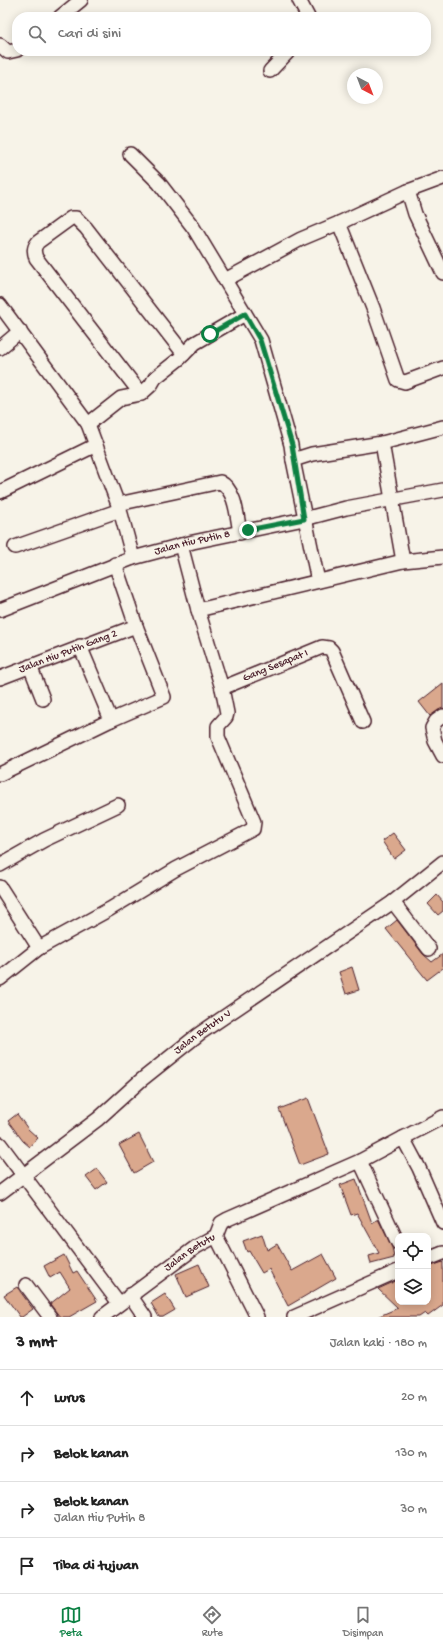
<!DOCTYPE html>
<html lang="id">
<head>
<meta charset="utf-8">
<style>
  :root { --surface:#fff; --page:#f6f6f6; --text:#222; --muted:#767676; --line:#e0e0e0; --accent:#0b8043 }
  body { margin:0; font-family:"Gochi Hand",sans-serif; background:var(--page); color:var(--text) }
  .controls { position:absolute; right:12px; bottom:12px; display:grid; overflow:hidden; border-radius:8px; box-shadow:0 2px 10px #0003 }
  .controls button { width:36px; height:36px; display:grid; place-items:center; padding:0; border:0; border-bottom:1px solid var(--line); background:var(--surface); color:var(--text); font:20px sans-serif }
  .compass { position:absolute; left:347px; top:68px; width:36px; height:36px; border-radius:50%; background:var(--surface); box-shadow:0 2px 10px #0003; rotate:138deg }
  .stop { position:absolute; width:12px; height:12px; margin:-9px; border:3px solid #0b8043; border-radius:50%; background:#fff }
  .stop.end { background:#0b8043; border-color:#fff; box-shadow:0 1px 4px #0008 }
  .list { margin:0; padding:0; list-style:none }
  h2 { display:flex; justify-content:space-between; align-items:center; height:52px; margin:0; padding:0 16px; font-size:17px }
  h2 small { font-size:13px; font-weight:400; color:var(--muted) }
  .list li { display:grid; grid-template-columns:26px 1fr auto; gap:12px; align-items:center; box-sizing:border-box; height:56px; padding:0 16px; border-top:1px solid var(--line) }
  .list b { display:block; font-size:15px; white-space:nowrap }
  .list p { margin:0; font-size:13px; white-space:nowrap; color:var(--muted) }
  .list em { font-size:13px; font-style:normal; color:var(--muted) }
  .icon { flex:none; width:22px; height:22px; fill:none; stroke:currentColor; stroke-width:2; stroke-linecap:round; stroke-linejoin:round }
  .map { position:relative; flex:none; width:443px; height:1317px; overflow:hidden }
  .search { position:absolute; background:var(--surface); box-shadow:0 2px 10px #0003; left:12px; right:12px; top:12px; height:44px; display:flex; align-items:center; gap:10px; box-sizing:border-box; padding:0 14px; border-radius:16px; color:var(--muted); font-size:15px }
  .sheet { height:276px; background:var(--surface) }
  nav { display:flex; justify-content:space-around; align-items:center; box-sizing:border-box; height:56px; border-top:1px solid var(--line); background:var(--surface); font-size:11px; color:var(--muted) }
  nav a { display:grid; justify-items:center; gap:2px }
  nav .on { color:var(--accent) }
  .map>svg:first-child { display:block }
</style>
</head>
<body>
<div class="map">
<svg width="443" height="1317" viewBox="0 0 443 1317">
  <rect width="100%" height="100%" fill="#f7f3e8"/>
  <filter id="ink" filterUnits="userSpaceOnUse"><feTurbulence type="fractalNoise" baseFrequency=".025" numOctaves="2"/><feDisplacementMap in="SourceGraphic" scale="8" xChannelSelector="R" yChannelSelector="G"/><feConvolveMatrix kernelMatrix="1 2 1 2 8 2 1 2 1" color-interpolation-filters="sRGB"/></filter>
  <g filter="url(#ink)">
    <g fill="#daa88d" stroke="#4a1f2b">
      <path d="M443 683V708L430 716 419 702Z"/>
      <path d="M393 833 406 850 394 859 382 841Z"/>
      <path d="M437 895 443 902V911L438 915 428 904Z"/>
      <path d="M397 920 423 954 432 962 443 954V968L427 980 386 929Z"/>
      <path d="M352 967 359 990 346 994 339 972Z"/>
      <path d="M308 1098 329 1154 300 1165 279 1109Z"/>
      <path d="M17 1114 28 1129 38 1138 30 1147 23 1141 8 1121Z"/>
      <path d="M139 1134 153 1162 134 1173 119 1145Z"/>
      <path d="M97 1169 107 1182 96 1190 86 1177Z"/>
      <path d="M356 1179 372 1223 378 1219 392 1247 394 1258 371 1264 369 1256 379 1253 357 1213 351 1215 340 1185Z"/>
      <path d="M262 1234 267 1250 277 1244 292 1271 323 1254 336 1278 288 1306 269 1269 262 1273 249 1251 247 1252 243 1241Z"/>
      <path d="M64 1255 73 1273 77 1271 97 1301 69 1317H60L50 1304 70 1288 60 1272 50 1278 44 1266Z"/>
      <path d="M443 1262V1305L428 1316 425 1313 419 1317H377L398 1308 378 1289 398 1280V1302H428V1267Z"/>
      <path d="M199 1264 209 1287 186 1297 176 1274Z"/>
      <path d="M17 1287 33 1309 22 1317H20L4 1295Z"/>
      <path d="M165 1294 175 1310 163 1317H159L151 1303Z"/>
    </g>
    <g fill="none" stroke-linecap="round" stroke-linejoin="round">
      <defs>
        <g id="minor">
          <path d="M299 0 308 17"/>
          <path d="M60 17 81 0"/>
          <path d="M0 45 8 52 17 50"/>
          <path d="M270 71 289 51"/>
          <path d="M130 154 159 183 193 227 261 340 291 445 293 460"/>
          <path d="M443 178 408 191 415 214 443 273"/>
          <path d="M408 191 339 223 373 308 398 380 405 382 443 368"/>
          <path d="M225 280 301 239 339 223"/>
          <path d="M0 305 88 424 120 510 133 558"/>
          <path d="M0 348 20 331"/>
          <path d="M141 394 36 258C34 252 33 248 38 242L71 218H76L86 228 184 354"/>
          <path d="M88 424 121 398 141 394 151 385 155 378 179 359 195 343 245 314"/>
          <path d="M382 443 403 561"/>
          <path d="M0 492 96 445"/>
          <path d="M118 504 220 482C236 490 237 517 240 533"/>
          <path d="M15 547 120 510"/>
          <path d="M318 581 293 460 312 454 382 443 443 427"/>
          <path id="s1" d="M0 610 133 558 193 542 304 519 346 508 443 490"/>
          <path d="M198 610 403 561 443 557"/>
          <path d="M80 646 111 720"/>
          <path d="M30 666 43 699"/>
          <path id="s2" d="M0 678 136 626"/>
          <path id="s3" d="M222 688 322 647 329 648 332 651 363 722"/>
          <path d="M443 716 436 721 432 728 435 741 443 756"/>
          <path d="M0 774 111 720 164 697 136 626 115 564"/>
          <path d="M0 865 44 840 118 805"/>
          <path d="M0 887 39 948"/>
          <path d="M429 949 393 902 443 862"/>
          <path d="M0 979 39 948 110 909 176 869 253 829 254 822 218 737V726L226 717 227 713 222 688 198 610 181 545"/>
          <path d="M403 1138 443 1117"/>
          <path d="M0 1144 119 1303"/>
          <path d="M360 1161 398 1243"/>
          <path id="s4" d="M0 1193 98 1119 140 1081 199 1034 393 902"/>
          <path d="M216 1236 221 1223 228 1219 360 1161 403 1138 419 1168 443 1223"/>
          <path d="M428 1259 443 1253"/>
          <path d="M26 1285 50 1317"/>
          <path d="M130 1295 145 1317"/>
          <path id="s5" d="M102 1317 196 1247 216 1236 257 1317"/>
          <path d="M294 1317 398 1271"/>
        </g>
      </defs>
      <use href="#minor" stroke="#4a1f2b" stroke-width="16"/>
      <use href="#minor" stroke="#f7f3e8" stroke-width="13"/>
    </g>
  </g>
  <g fill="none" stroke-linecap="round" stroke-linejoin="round" filter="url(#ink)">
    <path stroke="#0b8043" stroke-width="5" d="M210 334 245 314 260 340 292 445 304 519 248 530"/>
  </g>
  <g text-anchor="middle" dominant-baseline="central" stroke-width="3" stroke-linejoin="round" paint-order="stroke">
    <g font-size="11" fill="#4a1f2b" stroke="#f7f3e8">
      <text stroke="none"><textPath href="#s1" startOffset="204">Jalan Hiu Putih 8</textPath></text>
      <text stroke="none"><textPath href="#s2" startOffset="73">Jalan Hiu Putih Gang 2</textPath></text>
      <text stroke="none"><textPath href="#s3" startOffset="58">Gang Sesapat I</textPath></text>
      <text stroke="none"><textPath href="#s4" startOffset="259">Jalan Betutu V</textPath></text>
      <text stroke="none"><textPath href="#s5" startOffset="109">Jalan Betutu</textPath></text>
    </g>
  </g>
</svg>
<div class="controls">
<button><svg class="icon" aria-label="locate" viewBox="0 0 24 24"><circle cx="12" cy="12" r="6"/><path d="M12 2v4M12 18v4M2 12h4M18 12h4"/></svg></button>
<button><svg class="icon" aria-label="layers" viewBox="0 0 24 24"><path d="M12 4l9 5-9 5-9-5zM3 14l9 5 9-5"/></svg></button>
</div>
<svg class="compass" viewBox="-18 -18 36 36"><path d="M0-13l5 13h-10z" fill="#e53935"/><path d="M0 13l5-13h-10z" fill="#767676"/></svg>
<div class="stop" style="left:210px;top:334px"></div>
<div class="stop end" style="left:248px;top:530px"></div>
<div class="search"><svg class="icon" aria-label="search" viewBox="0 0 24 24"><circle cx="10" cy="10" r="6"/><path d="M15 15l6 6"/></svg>Cari di sini</div>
</div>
<section class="sheet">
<h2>3 mnt<small>Jalan kaki · 180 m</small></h2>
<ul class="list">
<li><svg class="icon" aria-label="ahead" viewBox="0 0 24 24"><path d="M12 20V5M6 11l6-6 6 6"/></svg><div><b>Lurus</b></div><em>20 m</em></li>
<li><svg class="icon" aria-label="right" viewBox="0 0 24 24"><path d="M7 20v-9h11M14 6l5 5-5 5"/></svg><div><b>Belok kanan</b></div><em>130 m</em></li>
<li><svg class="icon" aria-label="right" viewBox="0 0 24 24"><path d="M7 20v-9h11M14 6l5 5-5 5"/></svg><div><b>Belok kanan</b><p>Jalan Hiu Putih 8</p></div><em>30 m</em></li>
<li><svg class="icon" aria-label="arrive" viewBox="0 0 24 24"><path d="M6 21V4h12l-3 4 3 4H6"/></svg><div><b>Tiba di tujuan</b></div></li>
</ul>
</section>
<nav>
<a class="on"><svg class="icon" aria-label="map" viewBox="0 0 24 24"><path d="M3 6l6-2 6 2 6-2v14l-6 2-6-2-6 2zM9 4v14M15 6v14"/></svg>Peta</a>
<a><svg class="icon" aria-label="directions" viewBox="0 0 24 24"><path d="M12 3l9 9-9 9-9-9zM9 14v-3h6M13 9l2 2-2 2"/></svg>Rute</a>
<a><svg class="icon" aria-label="saved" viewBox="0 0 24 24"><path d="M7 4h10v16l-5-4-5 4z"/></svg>Disimpan</a>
</nav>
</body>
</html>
